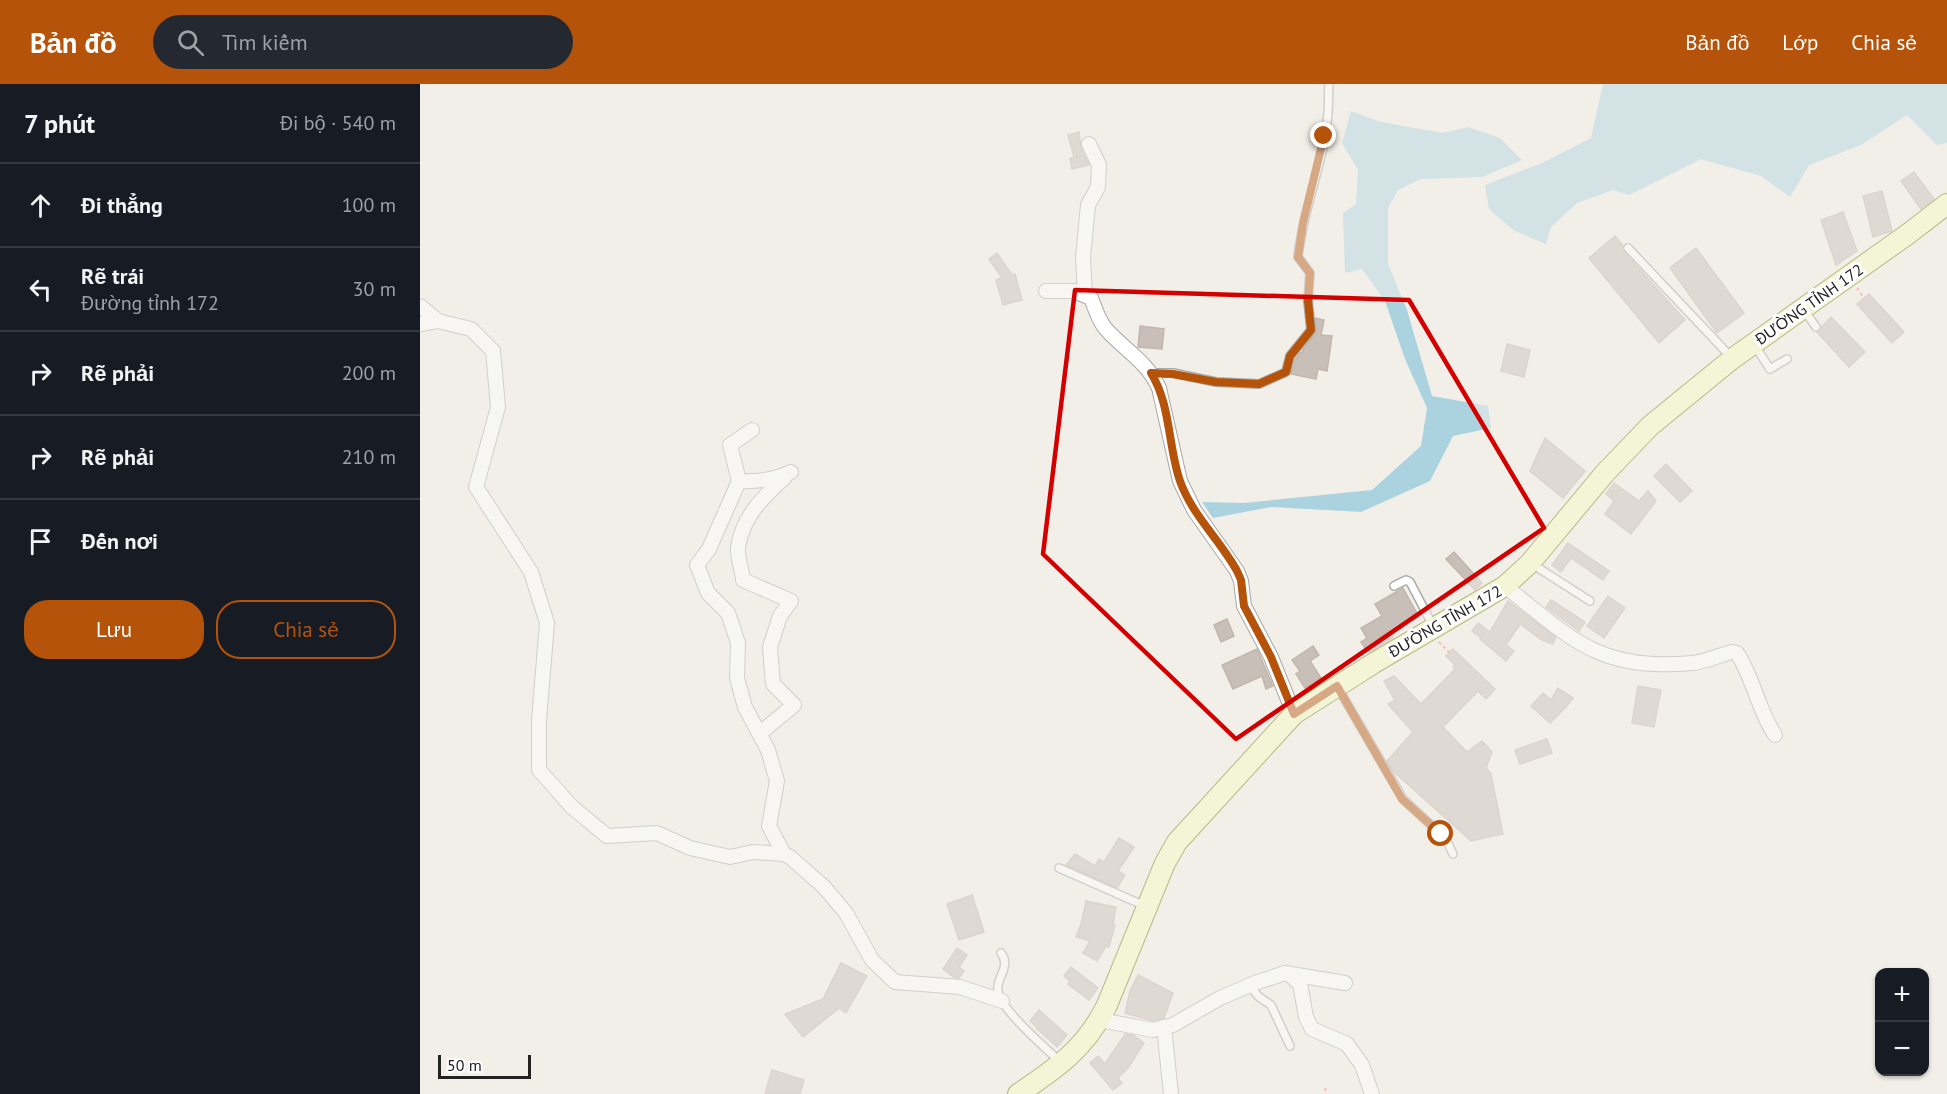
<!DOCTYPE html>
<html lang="vi">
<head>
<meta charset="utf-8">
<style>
  :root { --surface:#171b24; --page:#242831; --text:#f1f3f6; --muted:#9ea1a6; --line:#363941; --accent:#b45309 }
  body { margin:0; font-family:"PT Sans",sans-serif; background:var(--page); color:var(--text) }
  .controls { position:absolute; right:18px; bottom:18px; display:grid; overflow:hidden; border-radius:12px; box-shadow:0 2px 4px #0004 }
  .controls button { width:54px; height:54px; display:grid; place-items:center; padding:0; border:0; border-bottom:2px solid var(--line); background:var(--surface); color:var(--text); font:30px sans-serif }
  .scale { position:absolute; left:18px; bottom:15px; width:93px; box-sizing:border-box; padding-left:6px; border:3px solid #222; border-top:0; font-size:16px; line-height:21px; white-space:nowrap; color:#222; -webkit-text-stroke:4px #fff; paint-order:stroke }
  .stop { position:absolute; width:18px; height:18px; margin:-14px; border:4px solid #b45309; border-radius:50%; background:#fff }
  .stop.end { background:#b45309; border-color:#fff; box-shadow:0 2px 6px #0008 }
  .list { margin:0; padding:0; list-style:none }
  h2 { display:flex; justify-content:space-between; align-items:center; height:78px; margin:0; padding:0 24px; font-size:26px }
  h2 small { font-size:20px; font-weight:400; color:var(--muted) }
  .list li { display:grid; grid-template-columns:39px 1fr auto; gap:18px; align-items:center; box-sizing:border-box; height:84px; padding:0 24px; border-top:2px solid var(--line) }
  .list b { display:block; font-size:22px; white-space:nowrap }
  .list p { margin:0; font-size:20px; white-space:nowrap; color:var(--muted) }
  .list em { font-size:20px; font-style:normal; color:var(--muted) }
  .actions { display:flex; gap:12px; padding:18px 24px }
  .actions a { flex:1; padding:14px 0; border:2px solid var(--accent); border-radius:24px; text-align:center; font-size:21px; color:var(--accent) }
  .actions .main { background:var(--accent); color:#fff }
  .icon { flex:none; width:33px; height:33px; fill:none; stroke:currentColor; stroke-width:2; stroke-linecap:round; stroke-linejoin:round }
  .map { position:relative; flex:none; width:1527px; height:1010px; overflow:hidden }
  header { display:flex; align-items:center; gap:36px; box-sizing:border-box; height:84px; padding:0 30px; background:var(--accent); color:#fff }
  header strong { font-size:28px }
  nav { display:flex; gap:33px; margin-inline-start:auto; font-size:21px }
  .search { width:420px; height:54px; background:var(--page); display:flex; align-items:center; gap:15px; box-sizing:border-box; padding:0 21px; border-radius:33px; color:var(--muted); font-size:22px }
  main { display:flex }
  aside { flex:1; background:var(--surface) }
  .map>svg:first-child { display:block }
</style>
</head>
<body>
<header>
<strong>Bản đồ</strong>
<div class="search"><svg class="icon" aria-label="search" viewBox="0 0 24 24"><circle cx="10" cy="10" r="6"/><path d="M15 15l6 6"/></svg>Tìm kiếm</div>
<nav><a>Bản đồ</a><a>Lớp</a><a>Chia sẻ</a></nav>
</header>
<main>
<aside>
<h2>7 phút<small>Đi bộ · 540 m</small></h2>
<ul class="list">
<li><svg class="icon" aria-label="ahead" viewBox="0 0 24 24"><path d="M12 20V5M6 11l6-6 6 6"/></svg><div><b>Đi thẳng</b></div><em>100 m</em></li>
<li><svg class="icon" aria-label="left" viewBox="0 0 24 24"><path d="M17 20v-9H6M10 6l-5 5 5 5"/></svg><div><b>Rẽ trái</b><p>Đường tỉnh 172</p></div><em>30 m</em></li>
<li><svg class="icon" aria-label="right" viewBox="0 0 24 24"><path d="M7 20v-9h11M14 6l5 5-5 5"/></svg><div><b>Rẽ phải</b></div><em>200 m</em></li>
<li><svg class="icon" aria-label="right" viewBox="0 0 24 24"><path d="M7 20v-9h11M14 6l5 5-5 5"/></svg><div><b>Rẽ phải</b></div><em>210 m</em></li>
<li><svg class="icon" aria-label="arrive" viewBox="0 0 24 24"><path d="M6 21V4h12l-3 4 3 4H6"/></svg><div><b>Đến nơi</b></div></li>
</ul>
<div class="actions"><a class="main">Lưu</a><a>Chia sẻ</a></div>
</aside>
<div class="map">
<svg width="1527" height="1010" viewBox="0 0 1527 1010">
  <rect width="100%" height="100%" fill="#f2efe9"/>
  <g fill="#aad3df">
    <path d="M1183 0H1527V59L1517 61 1487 31 1441 61 1389 81 1370 113 1341 92 1281 75 1209 111 1193 106 1157 119 1131 143 1126 160 1093 146 1069 125 1065 101 1120 80 1171 54Z"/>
    <path d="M931 27 961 38 1023 49 1048 43 1080 54 1102 76 1062 93 1001 95 978 106 968 124V180L987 226 1012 312 1068 322 1071 344 1033 352 1010 397 941 428 851 423 793 434 782 418 824 419 952 406 1001 362 1007 324 985 275 965 217 942 185 925 189 923 129 936 120 938 86 922 59Z"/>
  </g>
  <g fill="#c7bfb8" stroke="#c4b6ab" stroke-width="1.5">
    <path d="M659 48 661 63 669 81 652 85 650 75 654 73 648 51Z"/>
    <path d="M1494 88 1514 115 1501 125 1481 97Z"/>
    <path d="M1462 107 1472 147 1453 153 1443 112Z"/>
    <path d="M1423 128 1437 167 1416 181 1401 136Z"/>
    <path d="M1195 152 1203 162 1204 168 1265 236 1239 259 1169 174Z"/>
    <path d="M1276 164 1324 229 1297 249 1250 184Z"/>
    <path d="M577 169 592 191 595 190 602 216 583 221 576 196 582 194 569 175Z"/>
    <path d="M1449 210 1484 248 1472 259 1437 220Z"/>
    <path d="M1411 233 1445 268 1429 283 1397 248Z"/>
    <path d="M895 234 904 236 901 251 912 252 907 287 898 285 896 295 871 290 876 274 881 268H883V265L896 249Z"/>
    <path d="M720 242 744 245 742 265 718 263Z"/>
    <path d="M1087 260 1110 266 1104 293 1081 287Z"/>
    <path d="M1125 354 1165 387 1143 414 1110 387Z"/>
    <path d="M1246 380 1272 407 1260 418 1234 392Z"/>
    <path d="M1194 399 1219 417 1228 407 1236 417 1211 450 1185 430 1194 417 1186 410Z"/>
    <path d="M1148 459 1189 487 1183 496 1151 474 1141 488 1132 481Z"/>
    <path d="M1034 468 1062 499 1055 506 1026 475Z"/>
    <path d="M983 504 999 533 990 538 988 536 970 548 973 554 951 567H947L941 558 947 554 941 544 962 532 955 520Z"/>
    <path d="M1188 512 1205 524 1184 554 1167 542Z"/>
    <path d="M1131 516 1165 538 1159 547 1126 523Z"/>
    <path d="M1088 517 1136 553 1133 560 1122 556 1100 540 1086 561 1094 567 1086 577 1060 555 1061 554 1052 547 1058 539 1070 548Z"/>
    <path d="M807 535 814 552 801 558 794 541Z"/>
    <path d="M893 562 899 571 890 577 901 594 885 604 876 590 880 587 872 576Z"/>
    <path d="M837 565 853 602 846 605 842 592 813 605 802 581Z"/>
    <path d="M1033 565 1075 605 1066 615 1058 607 1023 643 1047 668 1062 657 1072 668 1066 684 1071 690 1083 750 1051 757 973 687 967 677 993 648 968 620 975 616 964 597 974 592 1001 620 1035 585 1033 583 1035 581 1026 572Z"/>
    <path d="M1218 602 1241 606 1234 643 1212 639Z"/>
    <path d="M1138 604 1153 614 1147 622 1130 639 1111 622 1123 609 1131 616Z"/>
    <path d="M1127 655 1132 669 1100 680 1095 666Z"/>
    <path d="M699 754 714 763 698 787 705 791 697 804 646 781 655 770 675 782 679 775 684 778Z"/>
    <path d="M552 811 564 848 539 856 527 820Z"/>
    <path d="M666 817 696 823 693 841H695L689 863 686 862 677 877 663 869 670 857 656 853 661 840Z"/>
    <path d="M537 864 547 871 539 883 544 887 539 894H535L523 885Z"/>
    <path d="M421 879 447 892 426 929 419 924 383 953 365 930 403 915Z"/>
    <path d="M651 883 678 904 669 916 648 900 650 897 644 892Z"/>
    <path d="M718 891 753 909 744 934 733 937 705 929 710 907Z"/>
    <path d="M619 926 647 951 637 963 616 944 617 943 610 937Z"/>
    <path d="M705 950 713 951 724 959 708 984 698 994 702 999 693 1006 670 979 678 972 685 980Z"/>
    <path d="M352 986 384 996 380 1010H345Z"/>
  </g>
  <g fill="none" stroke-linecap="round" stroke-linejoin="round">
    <defs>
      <g id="service">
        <path d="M1208 164 1311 273"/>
        <path d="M1384 226 1396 243"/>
        <path d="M1335 262 1350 285 1367 275"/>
        <path d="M731 289H753L796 298 839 300 866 288 870 272 891 246 888 217 890 189 878 173C883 123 905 77 908 28 909 19 908 9 909 0"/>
        <path d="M1112 480 1170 517"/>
        <path d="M974 502 986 496 990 498 1013 542"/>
        <path d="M918 604 983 715 1026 755 1033 770"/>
        <path d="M639 784 725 822"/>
        <path d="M581 869C592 883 575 894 578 908 582 927 626 964 640 978"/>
        <path d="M829 901 839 913 851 921 870 962"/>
      </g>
      <g id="minor">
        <path d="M626 207H654L671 214C675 224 678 235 685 244 703 265 727 277 739 304L760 397 774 426 817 487 821 497 824 522 851 573 874 630"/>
        <path d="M665 210 663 173 668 121 678 103 679 81 669 60"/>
        <path d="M0 222 18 237"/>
        <path d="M0 240 18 237 51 245 73 267 78 323 56 403 111 488 127 539 119 636V686L152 723 187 752 237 749 270 764 310 773 333 768 364 770 370 773 404 803 426 829 452 876 475 898 540 903 582 917"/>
        <path d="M319 397 310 361 332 346"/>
        <path d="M1085 502C1151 555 1181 588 1272 579 1285 578 1299 571 1312 568L1317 569C1334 595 1338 626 1355 651"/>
        <path d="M339 650 374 621 353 600 350 563 360 532 371 517 323 496C322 486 317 472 318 463 323 432 343 413 365 393"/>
        <path d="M364 770 349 742 357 697 348 666 325 623 317 594 318 559 308 529 288 509 277 481 289 465 319 397C337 398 354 396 371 388"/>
        <path d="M869 890 880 900 886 933 892 945 927 960 942 981 952 1010"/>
        <path d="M680 936 733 946 753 941 800 914 835 899 865 889 925 899"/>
        <path d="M744 943 751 1010"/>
      </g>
      <path id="secondary" d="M598 1010C637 984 666 964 687 921L745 779 757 758 874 630 954 579 1085 502 1110 479 1185 389 1230 342 1312 275 1488 150 1527 120"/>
    </defs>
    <use href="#service" stroke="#a9a9a9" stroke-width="10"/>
    <use href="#minor" stroke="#a9a9a9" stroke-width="16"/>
    <use href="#secondary" stroke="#707d05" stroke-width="22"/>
    <g stroke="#fa8072" stroke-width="2" stroke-dasharray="3 3" stroke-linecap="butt">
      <path d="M1437 204 1443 213"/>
      <path d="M1019 558 1029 568"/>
      <path d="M905 1004 907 1010"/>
    </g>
    <use href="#service" stroke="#fff" stroke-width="7"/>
    <use href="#minor" stroke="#fff" stroke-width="14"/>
    <use href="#secondary" stroke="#f7fabf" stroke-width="20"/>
  </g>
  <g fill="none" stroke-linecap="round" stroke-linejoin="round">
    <path stroke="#b45309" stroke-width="8" d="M904 52 883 139 878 173 890 189 888 217 891 246 870 272 866 288 839 300 796 298 753 290 731 289C751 321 748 363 760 397 772 431 800 456 817 487L821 496 824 522 851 573 874 630 917 602 982 715 1021 750"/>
  </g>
  <path d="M0 0H1527V1010H0ZM655 206 989 216 1124 444 816 655 623 470Z" fill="#f2efe9" fill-opacity=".55" fill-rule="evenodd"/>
  <path fill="none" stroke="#d40000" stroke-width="4.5" stroke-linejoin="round" d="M655 206 989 216 1124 444 816 655 623 470Z"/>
  <g text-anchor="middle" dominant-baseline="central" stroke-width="6" stroke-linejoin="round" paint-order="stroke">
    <g font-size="16" fill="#222" stroke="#fff">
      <text transform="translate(1389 220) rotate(-35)">ĐƯỜNG TỈNH 172</text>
      <text transform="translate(1025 537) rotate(-30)">ĐƯỜNG TỈNH 172</text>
    </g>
  </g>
</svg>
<div class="controls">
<button>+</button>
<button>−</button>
</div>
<div class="scale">50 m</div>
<div class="stop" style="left:1021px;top:750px"></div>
<div class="stop end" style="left:904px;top:52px"></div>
</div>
</main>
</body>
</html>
